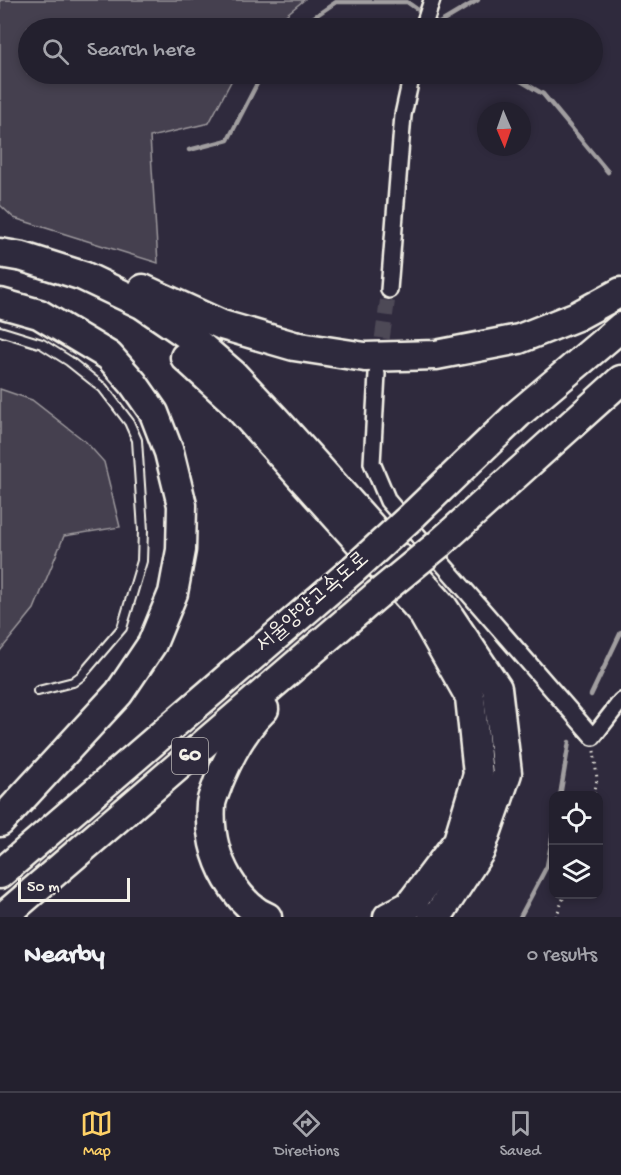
<!DOCTYPE html>
<html lang="en">
<head>
<meta charset="utf-8">
<style>
  :root { --surface:#23202e; --page:#2b2836; --text:#f1f3f6; --muted:#a3a3aa; --line:#403e4a; --accent:#ffd166 }
  body { margin:0; font-family:"Gochi Hand","Poor Story",sans-serif; background:var(--page); color:var(--text) }
  .controls { position:absolute; right:18px; bottom:18px; display:grid; overflow:hidden; border-radius:12px; box-shadow:0 3px 9px #0003 }
  .controls button { width:54px; height:54px; display:grid; place-items:center; padding:0; border:0; border-bottom:2px solid var(--line); background:var(--surface); color:var(--text); font:30px sans-serif }
  .compass { position:absolute; left:477px; top:102px; width:54px; height:54px; border-radius:50%; background:var(--surface); box-shadow:0 3px 9px #0003; rotate:178deg }
  .scale { position:absolute; left:18px; bottom:15px; width:112px; box-sizing:border-box; padding-left:6px; border:3px solid #f4f1e8; border-top:0; font-size:16px; line-height:21px; white-space:nowrap; color:#f4f1e8; -webkit-text-stroke:4px #2f2a3d; paint-order:stroke }
  .list { margin:0; padding:0; list-style:none }
  h2 { display:flex; justify-content:space-between; align-items:center; height:78px; margin:0; padding:0 24px; font-size:26px }
  h2 small { font-size:20px; font-weight:400; color:var(--muted) }
  .icon { flex:none; width:33px; height:33px; fill:none; stroke:currentColor; stroke-width:2; stroke-linecap:round; stroke-linejoin:round }
  .map { position:relative; flex:none; width:621px; height:917px; overflow:hidden }
  .search { position:absolute; background:var(--surface); box-shadow:0 3px 9px #0003; left:18px; right:18px; top:18px; height:66px; display:flex; align-items:center; gap:15px; box-sizing:border-box; padding:0 21px; border-radius:33px; color:var(--muted); font-size:22px }
  .sheet { height:174px; background:var(--surface) }
  nav { display:flex; justify-content:space-around; align-items:center; box-sizing:border-box; height:84px; border-top:2px solid var(--line); background:var(--surface); font-size:16px; color:var(--muted) }
  nav a { display:grid; justify-items:center; gap:3px }
  nav .on { color:var(--accent) }
  .map>svg:first-child { display:block }
</style>
</head>
<body>
<div class="map">
<svg width="621" height="917" viewBox="0 0 621 917">
  <rect width="100%" height="100%" fill="#2f2a3d"/>
  <filter id="ink" filterUnits="userSpaceOnUse"><feTurbulence type="fractalNoise" baseFrequency=".0167" numOctaves="2"/><feDisplacementMap in="SourceGraphic" scale="12" xChannelSelector="R" yChannelSelector="G"/><feConvolveMatrix kernelMatrix="1 2 1 2 8 2 1 2 1" color-interpolation-filters="sRGB"/></filter>
  <g filter="url(#ink)">
    <g fill="#454050" stroke="#9c989c" stroke-width="1.5">
      <path d="M0 0H304L270 28H28V74H235L209 123 150 137 158 263 14 218 0 205Z"/>
      <path d="M0 389 32 400 86 442 104 462 120 527 64 536 34 609 0 651Z"/>
    </g>
    <g fill="none" stroke-linecap="round" stroke-linejoin="round">
      <g stroke="#a19ea0" stroke-width="4.5">
        <path d="M298 28 336 2H407L438 24"/>
        <path d="M443 28 438 24 478 0"/>
        <path d="M509 74 543 94 608 172"/>
        <path d="M189 150 228 140 262 74"/>
        <path d="M591 695 621 632"/>
        <path d="M560 796 569 742"/>
        <path d="M520 917 547 866 554 828"/>
      </g>
      <path stroke="#4d4857" stroke-width="15" stroke-dasharray="15 8" stroke-linecap="butt" d="M379 361 389 290"/>
      <defs>
        <path id="lane" d="M0 331 42 344 69 361 103 388 129 422 137 440 143 530 142 561 122 628 81 676 73 682 38 691"/>
        <g id="street">
          <path d="M423 28 432 0"/>
          <path d="M389 290 403 115 412 74"/>
          <path d="M377 374 372 463 388 501 593 737 621 701"/>
        </g>
        <g id="highway">
          <path d="M0 253 23 257 83 276 142 304 189 336 233 374 275 419 443 607 497 688 507 773 480 851 439 914 433 917"/>
          <path d="M143 289 222 325 294 346 365 357 436 355 519 339 577 316 621 292"/>
          <path d="M0 303 39 314 109 356 133 383 154 413 169 452 182 505 181 550 173 593 152 644 119 693 0 822"/>
          <path d="M185 357 231 399 422 612 470 697 478 774 458 841 409 906 388 917"/>
          <path d="M413 515 518 414 621 327"/>
          <path d="M439 544 621 380"/>
          <path d="M264 709C243 729 229 756 218 783 216 790 212 797 211 804 209 830 215 857 228 879 237 894 251 911 267 917"/>
          <path d="M0 874 354 569"/>
          <path d="M3 917 377 595"/>
        </g>
      </defs>
      <use href="#lane" stroke="#f4f1e8" stroke-width="12"/>
      <use href="#street" stroke="#f4f1e8" stroke-width="20"/>
      <use href="#highway" stroke="#f4f1e8" stroke-width="33"/>
      <g stroke="#f4f1e8" stroke-width="3" stroke-dasharray="1.5 4.5" stroke-linecap="butt">
        <path d="M594 751 597 779 594 796"/>
        <path d="M556 917 565 894"/>
      </g>
      <use href="#lane" stroke="#2f2a3d" stroke-width="8"/>
      <use href="#street" stroke="#2f2a3d" stroke-width="15"/>
      <use href="#highway" stroke="#2f2a3d" stroke-width="28"/>
      <defs>
        <g id="highway-bridge">
          <path d="M354 569 413 515"/>
          <path d="M377 595 439 544"/>
        </g>
      </defs>
      <use href="#highway-bridge" stroke="#f4f1e8" stroke-width="33" stroke-linecap="butt"/>
      <use href="#highway-bridge" stroke="#2f2a3d" stroke-width="28"/>
    </g>
  </g>
  <g text-anchor="middle" dominant-baseline="central" stroke-width="4.5" stroke-linejoin="round" paint-order="stroke">
    <rect fill="#2f2a3d" stroke="#b9b5b5" stroke-width="1.5" x="172" y="738" width="36" height="36" rx="4.5"/>
    <g font-size="21" font-weight="bold" fill="#f4f1e8">
      <text x="190" y="756">60</text>
    </g>
    <g font-size="22" fill="#f4f1e8" stroke="#2f2a3d">
      <text transform="translate(313 603) rotate(-41)">서울양양고속도로</text>
    </g>
  </g>
</svg>
<div class="controls">
<button><svg class="icon" aria-label="locate" viewBox="0 0 24 24"><circle cx="12" cy="12" r="6"/><path d="M12 2v4M12 18v4M2 12h4M18 12h4"/></svg></button>
<button><svg class="icon" aria-label="layers" viewBox="0 0 24 24"><path d="M12 4l9 5-9 5-9-5zM3 14l9 5 9-5"/></svg></button>
</div>
<svg class="compass" viewBox="-18 -18 36 36"><path d="M0-13l5 13h-10z" fill="#e53935"/><path d="M0 13l5-13h-10z" fill="#a3a3aa"/></svg>
<div class="scale">50 m</div>
<div class="search"><svg class="icon" aria-label="search" viewBox="0 0 24 24"><circle cx="10" cy="10" r="6"/><path d="M15 15l6 6"/></svg>Search here</div>
</div>
<section class="sheet">
<h2>Nearby<small>0 results</small></h2>
<ul class="list">
</ul>
</section>
<nav>
<a class="on"><svg class="icon" aria-label="map" viewBox="0 0 24 24"><path d="M3 6l6-2 6 2 6-2v14l-6 2-6-2-6 2zM9 4v14M15 6v14"/></svg>Map</a>
<a><svg class="icon" aria-label="directions" viewBox="0 0 24 24"><path d="M12 3l9 9-9 9-9-9zM9 14v-3h6M13 9l2 2-2 2"/></svg>Directions</a>
<a><svg class="icon" aria-label="saved" viewBox="0 0 24 24"><path d="M7 4h10v16l-5-4-5 4z"/></svg>Saved</a>
</nav>
</body>
</html>
